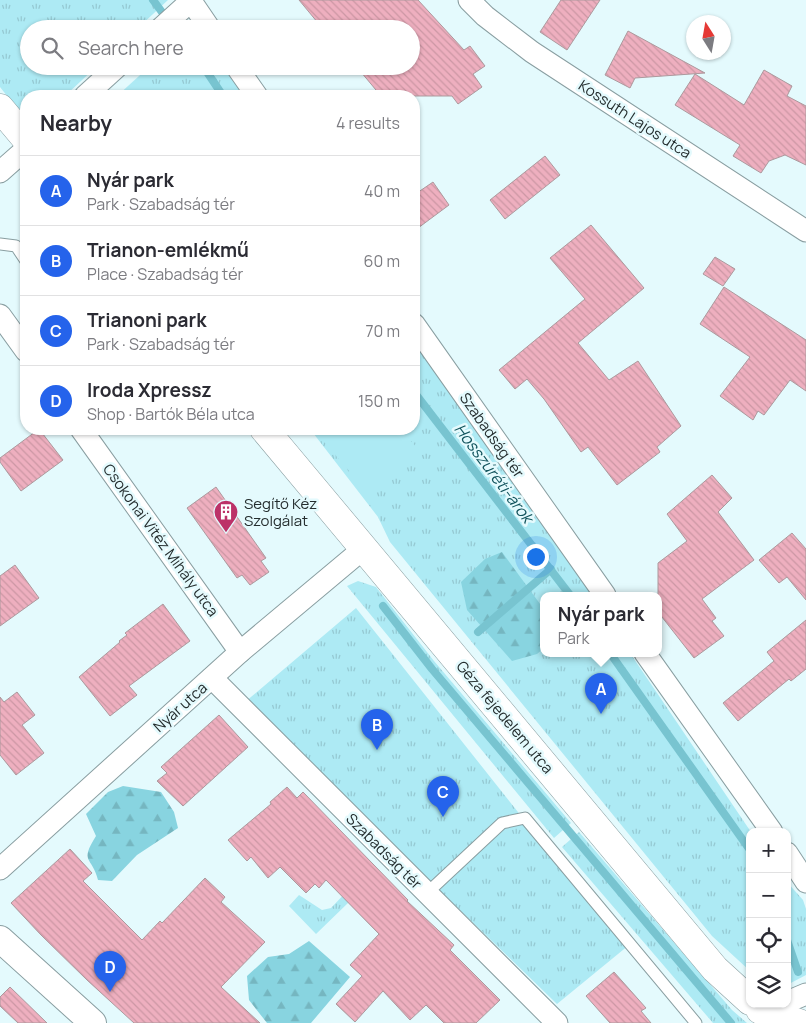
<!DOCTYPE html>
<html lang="en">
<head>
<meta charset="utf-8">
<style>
  :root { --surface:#fff; --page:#f2f2f3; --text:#2b2b33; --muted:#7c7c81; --line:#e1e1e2; --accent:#2563eb }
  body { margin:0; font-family:Manrope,sans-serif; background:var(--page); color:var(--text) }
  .controls { position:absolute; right:15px; bottom:15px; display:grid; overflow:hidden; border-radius:10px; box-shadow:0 1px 4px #0004 }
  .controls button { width:45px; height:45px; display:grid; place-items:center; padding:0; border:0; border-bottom:1px solid var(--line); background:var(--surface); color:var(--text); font:25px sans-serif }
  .compass { position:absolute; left:686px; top:15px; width:45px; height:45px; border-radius:50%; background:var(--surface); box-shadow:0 1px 4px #0004; rotate:349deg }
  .you { position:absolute; left:535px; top:556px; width:18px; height:18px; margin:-12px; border:4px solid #fff; border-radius:50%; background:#1a73e8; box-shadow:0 0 0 8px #1a73e833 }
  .badge { display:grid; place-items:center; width:32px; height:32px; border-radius:50%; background:var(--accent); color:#fff; font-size:16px; font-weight:700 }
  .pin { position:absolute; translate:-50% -41px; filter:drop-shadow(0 1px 2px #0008) }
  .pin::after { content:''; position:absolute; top:26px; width:18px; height:15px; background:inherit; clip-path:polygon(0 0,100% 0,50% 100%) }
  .popup { position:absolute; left:540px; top:592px; width:122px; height:65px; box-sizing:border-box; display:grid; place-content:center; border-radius:10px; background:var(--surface); filter:drop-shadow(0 1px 4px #0005); font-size:16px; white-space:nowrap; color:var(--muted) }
  .popup b { font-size:19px; color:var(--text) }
  .popup::after { content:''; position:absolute; left:50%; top:100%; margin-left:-10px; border:10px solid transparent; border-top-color:var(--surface) }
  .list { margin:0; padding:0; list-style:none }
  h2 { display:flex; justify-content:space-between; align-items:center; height:65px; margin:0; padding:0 20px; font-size:21px }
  h2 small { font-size:16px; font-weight:400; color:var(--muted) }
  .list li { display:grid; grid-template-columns:32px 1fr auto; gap:15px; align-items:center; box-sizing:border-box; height:70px; padding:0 20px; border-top:1px solid var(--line) }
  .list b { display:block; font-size:19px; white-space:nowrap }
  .list p { margin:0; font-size:16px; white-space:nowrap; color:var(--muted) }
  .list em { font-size:16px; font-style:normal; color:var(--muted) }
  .icon { flex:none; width:28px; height:28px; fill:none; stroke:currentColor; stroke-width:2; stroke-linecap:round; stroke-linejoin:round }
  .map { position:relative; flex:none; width:806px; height:1023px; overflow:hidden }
  .search { position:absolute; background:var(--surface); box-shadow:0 1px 4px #0004; left:20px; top:20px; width:400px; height:55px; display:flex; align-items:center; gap:12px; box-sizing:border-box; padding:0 18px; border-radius:28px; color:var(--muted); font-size:19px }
  .panel { position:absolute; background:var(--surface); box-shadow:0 1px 4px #0004; left:20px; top:90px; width:400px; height:345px; border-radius:20px }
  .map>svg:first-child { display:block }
</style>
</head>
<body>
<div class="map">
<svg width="806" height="1023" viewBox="0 0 806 1023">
  <defs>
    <pattern id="grass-tufts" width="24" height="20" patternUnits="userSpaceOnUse" patternTransform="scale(1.25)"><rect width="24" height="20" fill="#adeaf4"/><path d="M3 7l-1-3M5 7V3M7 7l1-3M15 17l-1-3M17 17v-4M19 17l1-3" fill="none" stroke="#95c9d2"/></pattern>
    <pattern id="forest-firs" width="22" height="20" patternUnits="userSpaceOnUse" patternTransform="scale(1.25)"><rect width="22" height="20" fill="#88d4e0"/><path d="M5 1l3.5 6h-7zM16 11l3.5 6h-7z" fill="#75b6c0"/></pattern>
    <pattern id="building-back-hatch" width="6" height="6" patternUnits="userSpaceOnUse" patternTransform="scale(1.25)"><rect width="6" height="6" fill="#eeafbf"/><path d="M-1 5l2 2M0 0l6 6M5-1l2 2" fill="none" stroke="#cc97a4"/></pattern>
  </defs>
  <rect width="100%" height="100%" fill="#e4fafd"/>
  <g fill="url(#grass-tufts)">
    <path d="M0 0H168L137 29H29V66H97L65 96H26V120L0 87Z"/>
    <path d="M150 66H225L246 96H117Z"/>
    <path d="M414 341 592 595H544V653H630L751 832 750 971 712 936 390 542 378 517 310 429H414Z"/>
    <path d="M358 581 376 587 434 661 571 823 554 838 347 586Z"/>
    <path d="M356 608 541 841 629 945 557 1004 245 702Z"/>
    <path d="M579 832 732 1010 747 1023H713L562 847Z"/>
    <path d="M370 867 380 872 316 934 289 906 299 895 322 910 331 908Z"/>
    <path d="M787 882 803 900 806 909V975L787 985Z"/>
  </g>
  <g fill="url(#forest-firs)">
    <path d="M502 552 543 608V649L537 654 512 661 467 610 461 582 485 559Z"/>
    <path d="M123 786 161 792 174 812 178 828 137 855 112 881 98 880C92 856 79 863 96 836L86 814 108 792Z"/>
    <path d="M309 941 350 977 311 1023H267L249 1000 247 976 268 957 289 954Z"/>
  </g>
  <path fill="#adeaf4" d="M313 429H400L419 450 368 493Z"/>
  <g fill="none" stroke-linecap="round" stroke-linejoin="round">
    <g stroke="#78c4d0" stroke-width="8">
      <path d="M153 0 167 19"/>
      <path d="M203 66 223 96"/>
      <path d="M414 392 570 595"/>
      <path d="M383 606 432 669 731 1023"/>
      <path d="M478 632 551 569"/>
      <path d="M610 653 750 850"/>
      <path d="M787 940 798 972"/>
    </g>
  </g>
  <g fill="url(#building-back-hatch)" stroke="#ac999d">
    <path d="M299 0H418L464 50 470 46 485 66 473 74 482 87 458 104 452 96H381L356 66H411V29H323Z"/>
    <path d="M561 0H600L567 50 540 32Z"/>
    <path d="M628 31 705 73 635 78 630 88 605 75Z"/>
    <path d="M764 70 792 86 787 96 806 106V165L785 155 769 161 761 173 733 156 740 145 675 105 695 74 744 105Z"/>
    <path d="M545 156 560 175 505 219 490 200Z"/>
    <path d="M433 182 449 205 414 231V195Z"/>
    <path d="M591 225 644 288 578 343 609 380 638 361 681 426 657 447 660 452 617 485 588 447 581 452 544 399 527 379 515 389 499 370 585 299 550 258Z"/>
    <path d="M715 257 735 269 723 286 703 274Z"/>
    <path d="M724 287 806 340V391L790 380 764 415 758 411 753 420 720 396 750 357 700 324Z"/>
    <path d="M39 429 63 460 21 491 0 462V458Z"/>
    <path d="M712 475 732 498 718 512 754 560 702 599 716 618 712 621 724 636 694 658 658 612V563L687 541 667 514Z"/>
    <path d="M216 487 266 558 261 561 269 572 250 585 242 575 237 578 187 508Z"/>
    <path d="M792 533 806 549V600L787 577 779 583 759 560Z"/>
    <path d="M15 565 39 598 0 626V576Z"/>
    <path d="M163 604 190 641 129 686 137 695 110 716 79 677 120 642 119 641 127 635 125 633Z"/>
    <path d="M806 620V669L791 681 789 679 738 721 723 703 774 661 767 652Z"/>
    <path d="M17 692 35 715 22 725 44 753 16 775 0 755V697L4 702Z"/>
    <path d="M219 715 248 747 183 806 157 781 167 773 161 767Z"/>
    <path d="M287 787 297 798 303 792 408 900 407 901 454 945 450 950 500 1000 476 1023H444L426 1005 410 1020 383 991 355 1022 336 1004 362 976 350 965 379 934 326 880 319 888 315 884 306 893 280 867 268 878 251 857 247 861 228 840 271 804 270 802Z"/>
    <path d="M70 849 92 873 83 881 142 940 160 921 162 923 205 878 225 897 221 902 265 942 221 987 260 1023H134L87 980 41 935 11 903Z"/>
    <path d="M614 972 646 1008 641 1011 651 1023H610L586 996Z"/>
    <path d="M10 987 47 1023H18L0 1006V997Z"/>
  </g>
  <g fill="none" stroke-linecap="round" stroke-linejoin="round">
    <defs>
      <g id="service">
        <path d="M0 244 16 246 26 261"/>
        <path d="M426 894 502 823 525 818 696 1023"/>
      </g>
      <g id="minor">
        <path d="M469 0 485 16 532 52 806 231"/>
        <path d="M191 1 210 29"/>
        <path d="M160 29 192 0"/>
        <path d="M236 66 257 96"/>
        <path d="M85 96 118 66"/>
        <path d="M0 172 26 149"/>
        <path d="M0 315 26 351"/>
        <path d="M414 324 605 595"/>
        <path d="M81 429 240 652"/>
        <path d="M645 653 772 832"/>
        <path d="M212 678 557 1023"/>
        <path d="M787 853 806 882"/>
        <path d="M0 869 240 652 363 549"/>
        <path d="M787 1002 806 994"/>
      </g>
      <path id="tertiary" d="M0 939 93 1023"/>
      <g id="secondary">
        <path d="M0 108 26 139"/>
        <path d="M264 429 715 969 750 1001"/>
        <path d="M760 1010 799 1023"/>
      </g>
    </defs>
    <use href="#service" stroke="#899ea1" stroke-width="13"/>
    <use href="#minor" stroke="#899ea1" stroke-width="23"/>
    <use href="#tertiary" stroke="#899ea1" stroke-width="28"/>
    <use href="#secondary" stroke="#899ea1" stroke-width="29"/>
    <use href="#service" stroke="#fff" stroke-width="11"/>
    <use href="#minor" stroke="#fff" stroke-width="21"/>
    <use href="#tertiary" stroke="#fff" stroke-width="26"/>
    <use href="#secondary" stroke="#fff" stroke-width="28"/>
  </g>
  <defs>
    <symbol id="building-pin" viewBox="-11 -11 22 30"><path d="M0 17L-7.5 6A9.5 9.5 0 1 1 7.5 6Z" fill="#bc3168" stroke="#e4fafd"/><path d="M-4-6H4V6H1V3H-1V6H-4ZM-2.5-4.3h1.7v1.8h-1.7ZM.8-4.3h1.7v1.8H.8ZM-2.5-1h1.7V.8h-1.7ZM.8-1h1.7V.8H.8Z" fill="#fff"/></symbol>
  </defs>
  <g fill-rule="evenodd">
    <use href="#building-pin" x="212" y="498" width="28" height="38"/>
  </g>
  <g text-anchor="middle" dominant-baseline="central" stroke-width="5" stroke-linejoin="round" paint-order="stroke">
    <g font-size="15" fill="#242d2e" stroke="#e4fafd">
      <text transform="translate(635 119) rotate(33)">Kossuth Lajos utca</text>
      <text transform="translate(492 435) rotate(55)">Szabadság tér</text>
      <text transform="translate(161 540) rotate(54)">Csokonai Vitéz Mihály utca</text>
      <text transform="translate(180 707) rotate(-42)">Nyár utca</text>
      <text transform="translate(505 717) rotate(50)">Géza fejedelem utca</text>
      <text transform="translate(384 851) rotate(45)">Szabadság tér</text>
    </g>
    <g font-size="15" fill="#242d2e" stroke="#e4fafd" text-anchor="start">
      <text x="244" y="503">Segítő Kéz<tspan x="244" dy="17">Szolgálat</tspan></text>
    </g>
    <g font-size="16" font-style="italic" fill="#12545d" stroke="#e4fafd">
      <text transform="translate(494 473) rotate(53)">Hosszúréti-árok</text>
    </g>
  </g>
</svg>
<div class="controls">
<button>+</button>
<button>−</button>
<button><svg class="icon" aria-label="locate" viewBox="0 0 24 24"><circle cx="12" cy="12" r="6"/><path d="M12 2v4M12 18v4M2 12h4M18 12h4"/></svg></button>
<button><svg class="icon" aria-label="layers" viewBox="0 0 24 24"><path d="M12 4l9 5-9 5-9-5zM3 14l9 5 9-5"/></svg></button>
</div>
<svg class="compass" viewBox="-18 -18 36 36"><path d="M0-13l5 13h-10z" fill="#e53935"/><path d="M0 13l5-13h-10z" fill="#7c7c81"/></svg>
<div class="you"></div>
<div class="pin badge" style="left:601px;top:714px">A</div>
<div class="popup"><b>Nyár park</b>Park</div>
<div class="pin badge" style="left:377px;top:750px">B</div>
<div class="pin badge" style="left:443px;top:817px">C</div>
<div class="pin badge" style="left:110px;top:992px">D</div>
<div class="search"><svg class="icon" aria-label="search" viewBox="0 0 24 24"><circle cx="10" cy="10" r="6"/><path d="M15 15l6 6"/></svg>Search here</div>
<section class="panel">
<h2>Nearby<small>4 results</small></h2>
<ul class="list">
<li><span class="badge">A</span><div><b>Nyár park</b><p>Park · Szabadság tér</p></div><em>40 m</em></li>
<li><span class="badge">B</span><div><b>Trianon-emlékmű</b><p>Place · Szabadság tér</p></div><em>60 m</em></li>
<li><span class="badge">C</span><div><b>Trianoni park</b><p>Park · Szabadság tér</p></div><em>70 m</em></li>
<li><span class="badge">D</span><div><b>Iroda Xpressz</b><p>Shop · Bartók Béla utca</p></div><em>150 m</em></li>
</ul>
</section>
</div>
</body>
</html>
